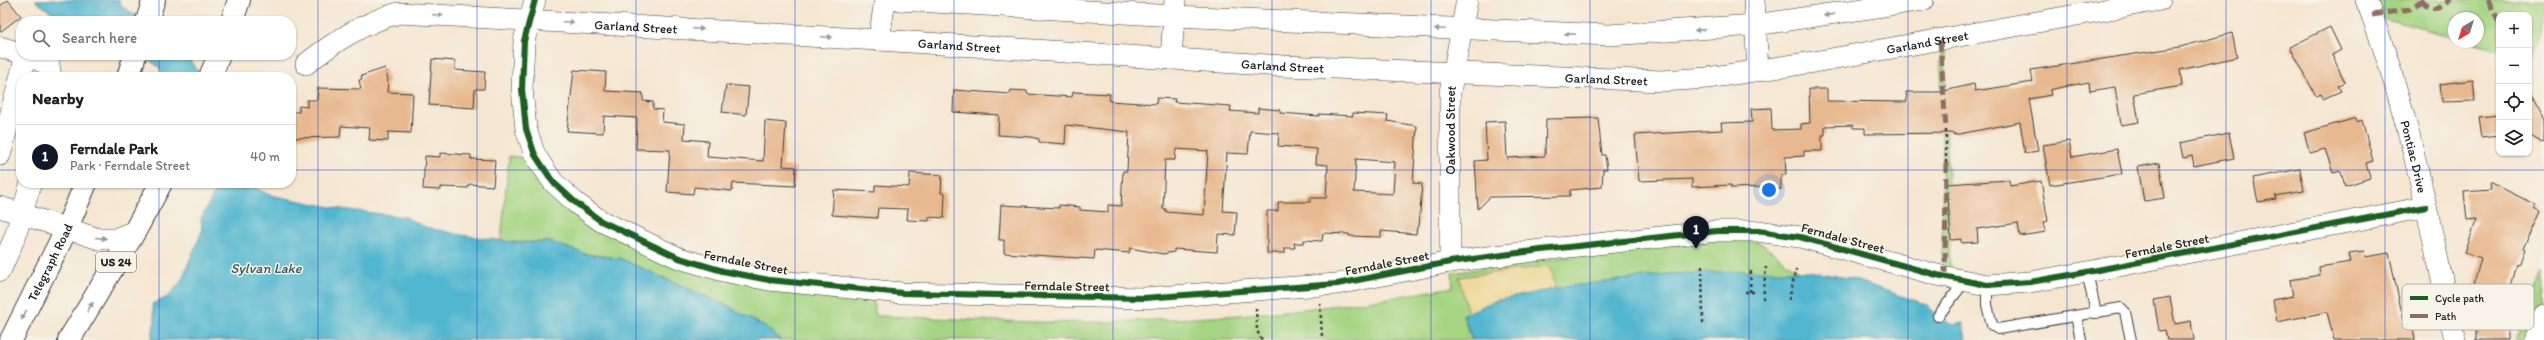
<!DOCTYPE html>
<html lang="en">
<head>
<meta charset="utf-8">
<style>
  :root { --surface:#fff; --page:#f2f2f2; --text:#202124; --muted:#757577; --line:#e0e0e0; --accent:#111827 }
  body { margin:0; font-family:Itim,sans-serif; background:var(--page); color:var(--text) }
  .controls { position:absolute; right:12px; top:12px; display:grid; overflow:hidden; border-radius:8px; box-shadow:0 1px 3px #0004 }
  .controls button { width:36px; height:36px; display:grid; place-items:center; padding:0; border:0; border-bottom:1px solid var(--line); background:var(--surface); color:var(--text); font:20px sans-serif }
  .compass { position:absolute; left:2448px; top:12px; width:36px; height:36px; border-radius:50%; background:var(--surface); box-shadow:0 1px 3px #0004; rotate:218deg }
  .you { position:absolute; left:1769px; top:190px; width:14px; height:14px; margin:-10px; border:3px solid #fff; border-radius:50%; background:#1a73e8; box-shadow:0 0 0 6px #1a73e833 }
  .badge { display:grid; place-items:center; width:26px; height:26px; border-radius:50%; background:var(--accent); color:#fff; font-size:13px; font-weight:700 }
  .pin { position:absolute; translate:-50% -33px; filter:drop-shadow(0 1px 2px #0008) }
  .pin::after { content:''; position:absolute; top:21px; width:14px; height:12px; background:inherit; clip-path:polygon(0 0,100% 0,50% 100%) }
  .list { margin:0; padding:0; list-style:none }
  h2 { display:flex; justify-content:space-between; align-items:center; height:52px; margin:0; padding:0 16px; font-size:17px }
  h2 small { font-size:13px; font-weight:400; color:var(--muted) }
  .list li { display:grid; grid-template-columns:26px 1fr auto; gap:12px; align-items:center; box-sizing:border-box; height:64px; padding:0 16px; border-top:1px solid var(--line) }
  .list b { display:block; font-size:15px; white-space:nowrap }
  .list p { margin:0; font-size:13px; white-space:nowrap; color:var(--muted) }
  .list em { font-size:13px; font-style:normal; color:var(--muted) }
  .icon { flex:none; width:22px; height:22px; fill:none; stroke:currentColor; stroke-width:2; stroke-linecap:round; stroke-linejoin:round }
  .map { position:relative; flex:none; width:2544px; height:340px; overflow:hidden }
  .search { position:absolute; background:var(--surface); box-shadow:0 1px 3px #0004; left:16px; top:16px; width:280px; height:44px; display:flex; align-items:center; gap:10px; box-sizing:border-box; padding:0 14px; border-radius:16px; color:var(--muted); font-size:15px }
  .panel { position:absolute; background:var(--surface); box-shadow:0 1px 3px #0004; left:16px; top:72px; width:280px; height:116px; border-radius:16px }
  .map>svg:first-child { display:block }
</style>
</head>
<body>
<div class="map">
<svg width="2544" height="340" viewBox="0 0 2544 340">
  <rect width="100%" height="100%" fill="#f7f3e8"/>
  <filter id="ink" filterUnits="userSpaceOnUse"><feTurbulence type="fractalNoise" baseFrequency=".025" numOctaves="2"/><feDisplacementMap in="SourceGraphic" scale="8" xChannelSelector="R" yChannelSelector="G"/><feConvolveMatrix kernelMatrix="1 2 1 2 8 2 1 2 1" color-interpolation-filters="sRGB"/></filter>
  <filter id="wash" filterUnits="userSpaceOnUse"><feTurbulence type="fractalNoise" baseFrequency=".012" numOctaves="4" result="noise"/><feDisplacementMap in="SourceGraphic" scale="16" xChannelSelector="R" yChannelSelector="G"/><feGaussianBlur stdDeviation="0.9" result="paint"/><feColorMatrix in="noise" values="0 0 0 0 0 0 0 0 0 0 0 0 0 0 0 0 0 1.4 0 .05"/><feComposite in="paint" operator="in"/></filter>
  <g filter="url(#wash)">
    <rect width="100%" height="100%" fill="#f5e6d1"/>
    <g fill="#a5d482" stroke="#60784f">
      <path d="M2375 0H2544V14L2534 59 2529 57V15H2499V49L2472 42H2478V18H2454V37L2382 18Z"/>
      <path d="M1945 49 1950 272 1943 270 1941 50Z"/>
      <path d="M509 156 526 158 617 239 873 299 875 316C951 318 1026 324 1102 322 1220 319 1337 309 1453 287L1452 273 1532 261 1684 243 1740 240 1759 242 1798 271 1669 274 1564 287 1494 301 1463 315 1472 340H781L770 331 730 307 619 258 585 254 550 242H501Z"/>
      <path d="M2544 273V340H2516Z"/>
    </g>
    <path fill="#eeda9e" stroke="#857b5d" d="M1548 266 1553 274 1555 289 1494 301 1468 313 1459 277Z"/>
    <g fill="#51b6cf" stroke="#366976">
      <path d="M35 0H119L121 6 144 21C105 21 66 29 35 0Z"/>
      <path d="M142 55H186L202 77H165L159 67Z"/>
      <path d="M220 183H253L255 188 270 195 341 209 405 217 425 227 461 235 519 243 550 242 585 254 619 258 730 307 765 327 781 340H151L155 321 152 304 168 297 181 281 202 231 201 218Z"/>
      <path d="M1745 271H1809L1852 279 1927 305 1938 316 1952 325 1963 323 1966 340H1472L1463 315 1494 301 1564 287 1669 274Z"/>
    </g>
    <g id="blocks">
      <g fill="#e8b990" fill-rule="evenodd">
        <path d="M8 0 21 16 0 32V6Z"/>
        <path d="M2330 27 2341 50 2332 55 2345 82 2338 86 2341 91 2323 99 2320 94 2316 96 2290 47Z"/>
        <path d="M2232 33 2237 57 2180 70 2182 86 2134 94 2139 122 2121 125 2115 87 2090 91 2089 82 2062 87 2050 90 2051 95 2029 99 2038 151 2025 153 2020 122 1954 135V133L1865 134V128H1853V125L1825 126V135H1822V151H1804V156L1785 157 1786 175H1781V189L1766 190V187L1731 188V185L1692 187V179L1639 181 1635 135 1722 130 1721 123 1752 122 1751 109 1771 108 1772 130 1801 129V124L1810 123 1809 89H1827V101L1907 102 1906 92H1940L1974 84 1975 91 2033 82 2031 70 2180 47Z"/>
        <path d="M432 59 455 61V70L485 72 484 89H475L474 108 429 105Z"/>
        <path d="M385 68 388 79 387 92 413 93 411 133 388 132V141L369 140 370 128 341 126 340 137 291 138V112H299V106L307 107V100H317L318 88 361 89 359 80 362 79 361 76Z"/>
        <path d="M574 70 606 72 605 91 643 93V101L653 102V109L663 110 662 122 685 124 684 139 708 141 707 157 763 161 765 121 786 123 783 166 796 167 795 186 733 183 732 191 694 187 693 194 667 192 670 150 636 149 637 118 604 116 603 133 567 131Z"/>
        <path d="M2473 80 2475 101 2442 102 2440 84Z"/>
        <path d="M726 85 749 87 746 115 722 112Z"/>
        <path d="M2529 88 2544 119V143L2529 134Z"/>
        <path d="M954 90 1010 94 1011 90 1027 91V94L1072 97 1073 92 1110 94 1109 101 1156 104 1157 98 1175 99 1174 102 1231 106 1230 111 1258 113V108L1280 110V113L1319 116V114L1353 116V113L1388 115 1387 121 1417 126 1413 183 1422 184 1419 227H1417L1416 234 1381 231V237L1349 236V234L1323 233 1322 241 1304 240V243H1294L1295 248H1285V253H1267V211H1278V202H1310V198H1326L1328 165 1316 164 1317 149 1278 146 1279 133 1250 131 1248 154 1227 153 1223 211 1237 212 1235 235 1218 234 1217 252 1174 249V252L1163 254 1130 248 1129 253 1095 250 1094 259 1004 253V240H999L1001 205 1059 208V205L1080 207V210L1108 212V205L1121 206 1123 171H1127L1129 132 1066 125 1065 144 1039 142V139L1031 137 998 135 999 115 953 112ZM1176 149 1208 151 1204 215 1166 212V209H1163L1165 160H1175ZM1356 159 1395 162 1393 194 1354 192Z"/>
        <path d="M2499 115V135L2482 137 2479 117Z"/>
        <path d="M1598 118 1602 155H1605L1607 169H1603L1602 187 1570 190V196L1490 197 1478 209 1475 161 1487 160 1485 122 1505 121 1507 158 1545 156 1546 119Z"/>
        <path d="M2356 118 2357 122 2362 120 2373 161 2366 163 2370 178 2345 186 2341 171 2333 173 2325 149 2310 153 2304 133Z"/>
        <path d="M2229 133 2234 158 2194 166 2192 156 2183 158 2180 143Z"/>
        <path d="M2069 141 2072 157 2117 149 2122 174 2050 185 2043 145Z"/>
        <path d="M440 153 471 155V159L495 160 493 186 469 184 468 188 441 187V190L423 189 425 156 440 157Z"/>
        <path d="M2159 163 2165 198 2144 201 2138 167Z"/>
        <path d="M2300 169 2304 191 2275 196 2276 199 2258 202 2253 178Z"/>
        <path d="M910 173 942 175 941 193H945L944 218 929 217V221L907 220 908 209 878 208 877 218 832 215 834 190 875 192V185L909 187Z"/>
        <path d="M2009 180 2010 186 2041 181 2048 221 2044 222 2046 232 2020 236 2018 223 1977 229 1978 242 1961 243V239L1951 240 1947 184Z"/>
        <path d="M2490 182 2536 205 2534 208 2541 212 2523 248 2525 249 2519 265 2516 264 2502 317H2507V340H2476V297L2471 295 2481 258 2465 252 2477 219 2467 220 2464 192 2491 190Z"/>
        <path d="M2364 251 2365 257 2389 253 2404 323 2412 321 2415 340H2334L2327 312 2277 322 2273 300 2293 296 2290 280 2320 275 2319 267 2351 262 2349 253Z"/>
        <path d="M2170 297 2175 324 2191 321 2194 340H2167L2165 330 2159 331 2154 300Z"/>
      </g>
    </g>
  </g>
  <g filter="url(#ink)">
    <use href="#blocks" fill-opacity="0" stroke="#3d3a37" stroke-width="1"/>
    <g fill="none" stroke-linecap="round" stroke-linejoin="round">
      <defs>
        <g id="service">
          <path d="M2087 272 2096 313"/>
          <path d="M1987 285V305L1992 325 1998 329 2121 308 2125 312 2131 340"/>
          <path d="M1938 316 1965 281"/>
          <path d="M2076 316 2081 340"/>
        </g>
        <g id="minor">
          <path d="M535 0 524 41 522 89 526 129 535 155 553 182 576 203 601 221 679 258 723 271 769 280 902 293 1144 298 1337 284 1450 262 1541 250 1717 231H1758L1800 237 1937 275 1987 285 2030 282 2087 272 2426 207"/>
          <path d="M899 0 1174 16 1609 35 1755 25 1923 0"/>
          <path d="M1754 0 1758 71"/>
          <path id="s1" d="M2366 0C2409 109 2430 226 2455 340"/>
          <path d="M879 40 885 0"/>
          <path d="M0 47 21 53"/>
          <path d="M27 55 49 65 51 77"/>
          <path d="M1171 59 1175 0"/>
          <path id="s2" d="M306 64C334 42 364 22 399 13L879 40 1283 66 1662 81 1707 78 1814 62 2160 0"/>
          <path d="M0 155 26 55"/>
          <path d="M0 207 99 239H115L135 231"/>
          <path id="s3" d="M1450 262V92L1467 0"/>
          <path d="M0 271 15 237 31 183"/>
          <path d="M2535 340 2544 315"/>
        </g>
        <path id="primary" d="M147 21 153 2"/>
        <g id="trunk">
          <path d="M153 2 154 0"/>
          <path d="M232 21 239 0"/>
          <path d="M128 77 135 55"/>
          <path d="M210 77 219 55"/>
          <path id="s4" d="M11 340 66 230 86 183"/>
          <path d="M69 340 135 231 161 183"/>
        </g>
      </defs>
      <use href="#service" stroke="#3d3a37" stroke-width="12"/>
      <use href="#minor" stroke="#3d3a37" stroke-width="22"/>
      <use href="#primary" stroke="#3d3a37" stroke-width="24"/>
      <use href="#trunk" stroke="#3d3a37" stroke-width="24"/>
      <g stroke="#3d3a37" stroke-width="2.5" stroke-dasharray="3 3" stroke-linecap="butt">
        <path d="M1946 130V163"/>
        <path d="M1702 266 1703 323"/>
        <path d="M1745 292H1754"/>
        <path d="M1750 292 1751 268"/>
        <path d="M1763 299 1766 267"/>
        <path d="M1789 300 1796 269"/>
        <path d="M1320 303 1322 336"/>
        <path d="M1256 308 1257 331 1262 340"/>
      </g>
      <use href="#service" stroke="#fff" stroke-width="10"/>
      <use href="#minor" stroke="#fff" stroke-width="21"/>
      <use href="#primary" stroke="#fff" stroke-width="22"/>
      <use href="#trunk" stroke="#fff" stroke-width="22"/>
      <g stroke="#8d6e63" stroke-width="5" stroke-dasharray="10 5" stroke-linecap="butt">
        <path d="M2420 0C2431 12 2438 11 2450 0"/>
        <path d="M2488 0 2499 22"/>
        <path d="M2372 15 2410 9 2421 2"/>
        <path d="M1940 40 1946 130"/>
        <path d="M1945 277 1946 163"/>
      </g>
      <defs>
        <path id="cycleway" d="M535 0 524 41 522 89 526 129 535 155 553 182 576 203 601 221 679 258 723 271 769 280 902 293 1144 298 1337 284 1450 262 1541 250 1717 231H1758L1800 237 1937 275 1987 285 2030 282 2087 272 2426 207"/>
      </defs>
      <use href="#cycleway" stroke="#f7f3e8" stroke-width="8"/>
      <use href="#cycleway" stroke="#1b5e20" stroke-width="6"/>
    </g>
    <defs><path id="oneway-solid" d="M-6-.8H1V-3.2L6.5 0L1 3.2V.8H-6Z"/></defs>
    <g fill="#999">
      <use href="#oneway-solid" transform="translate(438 15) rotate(3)"/>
      <use href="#oneway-solid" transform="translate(1829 15) rotate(172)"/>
      <use href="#oneway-solid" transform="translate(568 22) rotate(3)"/>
      <use href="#oneway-solid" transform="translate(698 29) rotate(3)"/>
      <use href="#oneway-solid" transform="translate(1440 29) rotate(-177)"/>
      <use href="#oneway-solid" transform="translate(1700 30) rotate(175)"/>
      <use href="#oneway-solid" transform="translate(1570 34) rotate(-179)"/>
      <use href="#oneway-solid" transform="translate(827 37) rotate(3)"/>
      <use href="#oneway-solid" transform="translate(101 238) rotate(5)"/>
      <use href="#oneway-solid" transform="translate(90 307) rotate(-58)"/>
      <use href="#oneway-solid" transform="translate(24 315) rotate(117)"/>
    </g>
  </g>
  <path fill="none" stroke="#1d4ed8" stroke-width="1" stroke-opacity="0.55" d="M159 0V21M318 0V340M477 0V340M636 0V340M795 0V340M954 0V340M1113 0V340M1272 0V340M1431 0V340M1590 0V340M1749 0V340M1908 0V340M2067 0V340M2226 0V340M2385 0V340M159 55V77M0 170H21M291 170H2544M159 183V340"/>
  <g text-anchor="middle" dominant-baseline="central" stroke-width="3" stroke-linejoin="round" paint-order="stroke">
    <rect fill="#f7f3e8" stroke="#5e5c59" stroke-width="1" x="96" y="252" width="40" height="20" rx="3"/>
    <g font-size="12" font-weight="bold" fill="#1c1c1c">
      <text x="116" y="262">US 24</text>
    </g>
    <g font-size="13" fill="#1c1c1c" stroke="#f7f3e8">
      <text stroke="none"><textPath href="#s2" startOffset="344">Garland Street</textPath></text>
      <text stroke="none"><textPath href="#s2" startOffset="1640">Garland Street</textPath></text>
      <text stroke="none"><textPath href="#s2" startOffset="668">Garland Street</textPath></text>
      <text stroke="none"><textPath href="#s2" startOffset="992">Garland Street</textPath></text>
      <text stroke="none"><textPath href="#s2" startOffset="1316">Garland Street</textPath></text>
      <text stroke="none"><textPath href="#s3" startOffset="132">Oakwood Street</textPath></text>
      <text stroke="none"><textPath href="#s1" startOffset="164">Pontiac Drive</textPath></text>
      <text transform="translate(1843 238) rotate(15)">Ferndale Street</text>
      <text transform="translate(2167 246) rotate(-11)">Ferndale Street</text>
      <text stroke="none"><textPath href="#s4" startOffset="87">Telegraph Road</textPath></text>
      <text transform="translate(746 262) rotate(11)">Ferndale Street</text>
      <text transform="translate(1387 263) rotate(-11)">Ferndale Street</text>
      <text transform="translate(1067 286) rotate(1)">Ferndale Street</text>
    </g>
    <g font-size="14" font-style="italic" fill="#315a64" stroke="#f7f3e8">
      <text x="266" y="268">Sylvan Lake</text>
    </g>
  </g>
  <rect x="2402" y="284" width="132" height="46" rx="6" fill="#f7f3e8" stroke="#b5b2ab" stroke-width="1"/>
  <rect x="2410" y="296" width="18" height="4" fill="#1b5e20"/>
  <rect x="2410" y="314" width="18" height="4" fill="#8d6e63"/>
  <g font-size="11" fill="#1c1c1c">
    <text x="2435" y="302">Cycle path</text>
    <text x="2435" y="320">Path</text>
  </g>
</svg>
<div class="controls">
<button>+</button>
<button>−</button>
<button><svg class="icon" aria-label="locate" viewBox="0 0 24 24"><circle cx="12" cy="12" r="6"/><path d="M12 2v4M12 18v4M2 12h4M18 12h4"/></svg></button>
<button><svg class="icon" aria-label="layers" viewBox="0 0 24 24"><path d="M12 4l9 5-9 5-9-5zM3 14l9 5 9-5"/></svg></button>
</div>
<svg class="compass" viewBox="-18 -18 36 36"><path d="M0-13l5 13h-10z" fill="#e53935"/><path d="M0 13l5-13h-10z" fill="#757577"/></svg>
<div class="you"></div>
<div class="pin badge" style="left:1696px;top:249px">1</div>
<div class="search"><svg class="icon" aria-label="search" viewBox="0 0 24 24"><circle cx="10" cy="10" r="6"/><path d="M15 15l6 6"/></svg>Search here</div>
<section class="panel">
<h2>Nearby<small></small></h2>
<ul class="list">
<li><span class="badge">1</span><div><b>Ferndale Park</b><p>Park · Ferndale Street</p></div><em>40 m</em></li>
</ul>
</section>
</div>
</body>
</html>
